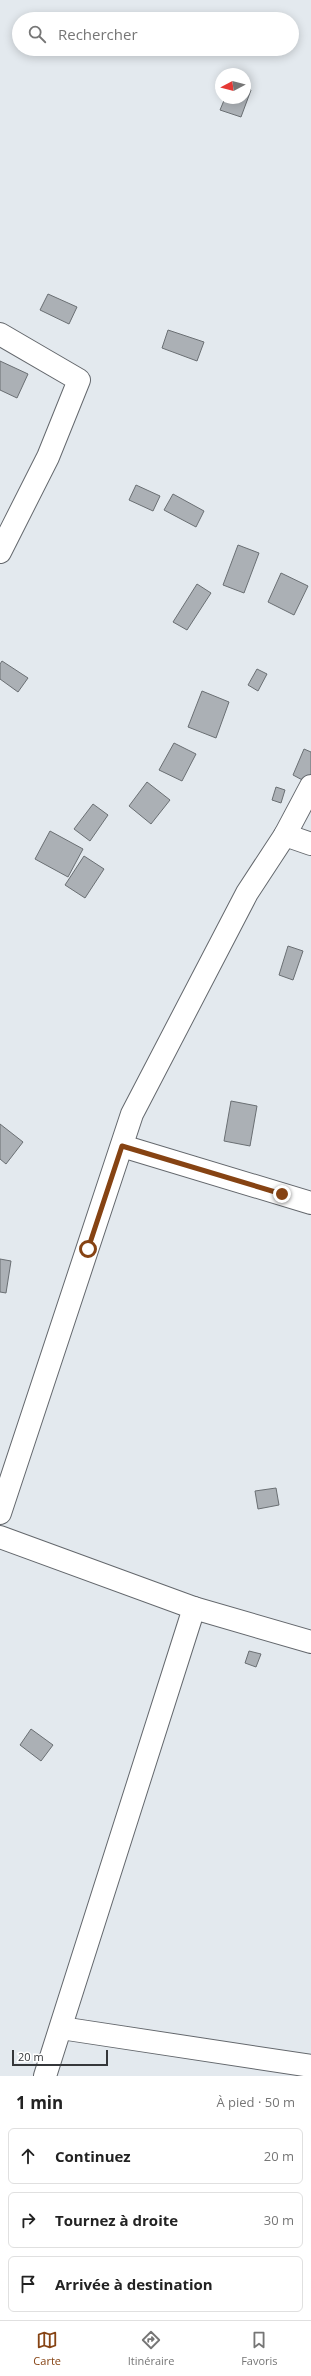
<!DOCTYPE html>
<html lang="fr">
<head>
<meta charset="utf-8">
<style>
  :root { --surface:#fff; --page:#f6f6f6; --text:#222; --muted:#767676; --line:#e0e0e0; --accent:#864313 }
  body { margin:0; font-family:"Open Sans",sans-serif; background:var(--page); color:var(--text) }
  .compass { position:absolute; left:215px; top:68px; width:36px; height:36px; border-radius:50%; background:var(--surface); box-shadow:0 2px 10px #0003; rotate:263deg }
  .scale { position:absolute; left:12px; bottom:10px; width:96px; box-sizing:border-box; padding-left:4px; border:2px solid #35373a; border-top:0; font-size:11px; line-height:14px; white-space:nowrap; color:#35373a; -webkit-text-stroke:3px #fff; paint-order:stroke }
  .stop { position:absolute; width:12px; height:12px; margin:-9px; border:3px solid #864313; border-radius:50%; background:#fff }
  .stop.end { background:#864313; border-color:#fff; box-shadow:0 1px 4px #0008 }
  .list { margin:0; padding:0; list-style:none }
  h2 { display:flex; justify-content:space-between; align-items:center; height:52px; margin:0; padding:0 16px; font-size:17px }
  h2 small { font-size:13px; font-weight:400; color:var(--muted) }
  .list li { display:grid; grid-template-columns:26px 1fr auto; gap:12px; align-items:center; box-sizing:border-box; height:56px; margin:0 8px 8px; padding:0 8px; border:1px solid var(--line); border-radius:6px }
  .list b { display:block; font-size:15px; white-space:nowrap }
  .list em { font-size:13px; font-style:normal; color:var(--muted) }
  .icon { flex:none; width:22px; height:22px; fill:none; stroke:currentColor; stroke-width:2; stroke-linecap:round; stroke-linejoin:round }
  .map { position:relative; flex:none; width:311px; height:2076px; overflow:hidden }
  .search { position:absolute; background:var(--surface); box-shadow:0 2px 10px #0003; left:12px; right:12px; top:12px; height:44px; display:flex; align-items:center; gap:10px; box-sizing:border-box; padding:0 14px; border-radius:22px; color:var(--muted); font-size:15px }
  .sheet { height:244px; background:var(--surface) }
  nav { display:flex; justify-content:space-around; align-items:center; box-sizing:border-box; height:56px; border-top:1px solid var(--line); background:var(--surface); font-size:11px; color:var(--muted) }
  nav a { display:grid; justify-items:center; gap:2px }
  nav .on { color:var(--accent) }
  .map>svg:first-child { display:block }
</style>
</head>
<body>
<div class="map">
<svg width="311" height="2076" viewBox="0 0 311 2076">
  <rect width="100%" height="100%" fill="#e3e9ee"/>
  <g fill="#abb0b5" stroke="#6a6f73">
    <path d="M245 88 251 90 241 117 220 110 225 98H245Z"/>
    <path d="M48 294 77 307 69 324 40 310Z"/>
    <path d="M168 330 204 342 197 361 162 348Z"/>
    <path d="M0 361 28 374 17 398 0 390Z"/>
    <path d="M136 485 160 496 153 511 129 500Z"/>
    <path d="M173 494 204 511 196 527 164 510Z"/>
    <path d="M238 545 259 553 244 593 223 585Z"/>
    <path d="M281 573 308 586 294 615 268 602Z"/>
    <path d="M197 584 211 593 187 630 173 622Z"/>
    <path d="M2 661 28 678 18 692 0 679V664Z"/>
    <path d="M257 669 267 674 258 691 248 685Z"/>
    <path d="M202 691 229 702 216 738 188 727Z"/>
    <path d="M174 743 196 754 182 781 159 770Z"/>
    <path d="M304 749 311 752V777L308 783 293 775Z"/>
    <path d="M147 782 170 800 151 824 129 806Z"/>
    <path d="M276 787 285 790 281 803 272 800Z"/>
    <path d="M93 804 108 815 90 841 74 829Z"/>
    <path d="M50 831 83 849 68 877 35 859Z"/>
    <path d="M84 856 104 869 85 898 65 885Z"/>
    <path d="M288 946 303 951 293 980 279 975Z"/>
    <path d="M231 1101 257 1106 250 1146 224 1141Z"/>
    <path d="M0 1124 23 1142 6 1164 0 1159Z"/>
    <path d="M0 1259 11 1261 6 1293 0 1292Z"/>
    <path d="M276 1488 279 1505 258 1509 255 1491Z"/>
    <path d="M249 1651 261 1654 256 1667 245 1663Z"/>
    <path d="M31 1729 53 1745 41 1761 20 1745Z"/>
  </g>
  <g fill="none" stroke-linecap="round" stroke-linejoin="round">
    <defs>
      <g id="minor">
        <path d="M0 334 79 380 48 457 0 552"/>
        <path d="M285 835 311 844"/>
        <path d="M122 1146 311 1203"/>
        <path d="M0 1513 132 1114 247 893 285 835 311 786"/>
        <path d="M0 1537 194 1608 311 1642"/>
        <path d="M61 2028 311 2066"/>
        <path d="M45 2076 194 1608"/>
      </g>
    </defs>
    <use href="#minor" stroke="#64686d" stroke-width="24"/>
    <use href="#minor" stroke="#fff" stroke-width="22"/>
  </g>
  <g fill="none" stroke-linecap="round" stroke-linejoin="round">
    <path stroke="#864313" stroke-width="5" d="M88 1249 122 1146 282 1194"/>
  </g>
</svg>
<svg class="compass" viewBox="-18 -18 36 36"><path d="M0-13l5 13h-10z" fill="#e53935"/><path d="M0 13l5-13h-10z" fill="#767676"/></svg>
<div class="scale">20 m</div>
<div class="stop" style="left:88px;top:1249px"></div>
<div class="stop end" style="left:282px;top:1194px"></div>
<div class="search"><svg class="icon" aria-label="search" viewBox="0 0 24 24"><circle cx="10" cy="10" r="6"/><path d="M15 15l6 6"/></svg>Rechercher</div>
</div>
<section class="sheet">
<h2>1 min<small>À pied · 50 m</small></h2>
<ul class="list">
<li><svg class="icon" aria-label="ahead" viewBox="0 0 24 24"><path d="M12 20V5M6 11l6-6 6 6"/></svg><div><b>Continuez</b></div><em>20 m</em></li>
<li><svg class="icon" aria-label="right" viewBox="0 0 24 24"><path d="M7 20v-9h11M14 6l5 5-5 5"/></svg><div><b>Tournez à droite</b></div><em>30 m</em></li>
<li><svg class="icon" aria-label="arrive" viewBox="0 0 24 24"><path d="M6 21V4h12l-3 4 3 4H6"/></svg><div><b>Arrivée à destination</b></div></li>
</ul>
</section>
<nav>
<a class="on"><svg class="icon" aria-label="map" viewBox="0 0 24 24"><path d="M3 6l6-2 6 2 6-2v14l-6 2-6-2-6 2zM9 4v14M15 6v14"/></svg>Carte</a>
<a><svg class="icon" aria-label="directions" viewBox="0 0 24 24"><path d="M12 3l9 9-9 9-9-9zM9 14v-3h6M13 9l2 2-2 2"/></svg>Itinéraire</a>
<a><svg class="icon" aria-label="saved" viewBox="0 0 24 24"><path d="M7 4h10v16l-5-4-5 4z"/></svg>Favoris</a>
</nav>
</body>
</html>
